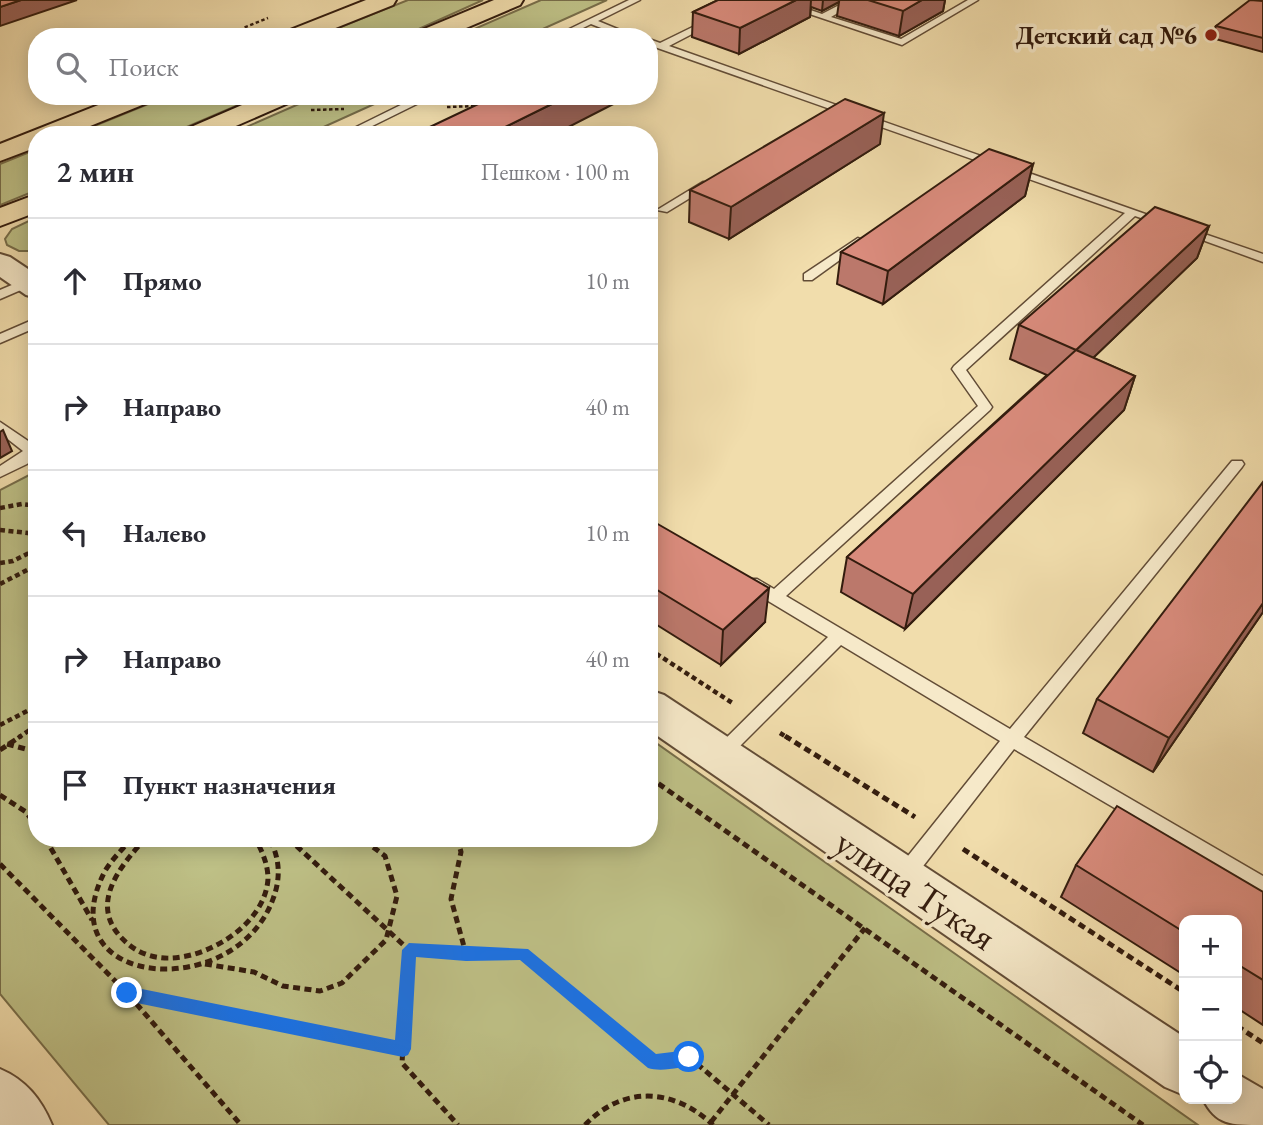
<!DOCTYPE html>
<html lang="ru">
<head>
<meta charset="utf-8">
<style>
  :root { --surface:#fff; --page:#f2f2f3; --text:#2b2b33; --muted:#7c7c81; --line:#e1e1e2 }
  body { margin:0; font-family:"EB Garamond",serif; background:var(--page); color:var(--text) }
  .controls { position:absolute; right:21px; bottom:21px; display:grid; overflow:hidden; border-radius:14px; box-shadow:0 4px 18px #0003 }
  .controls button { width:63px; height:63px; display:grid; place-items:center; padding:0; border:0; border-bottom:2px solid var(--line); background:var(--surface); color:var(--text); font:35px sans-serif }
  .stop { position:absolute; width:21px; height:21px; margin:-16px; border:5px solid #1a73e8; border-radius:50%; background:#fff }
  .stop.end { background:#1a73e8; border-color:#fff; box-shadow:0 2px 7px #0008 }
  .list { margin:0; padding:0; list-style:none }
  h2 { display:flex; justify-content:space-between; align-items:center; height:91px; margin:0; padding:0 28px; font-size:30px }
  h2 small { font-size:23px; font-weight:400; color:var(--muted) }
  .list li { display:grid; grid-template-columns:46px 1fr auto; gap:21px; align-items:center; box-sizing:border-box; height:126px; padding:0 28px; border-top:2px solid var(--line) }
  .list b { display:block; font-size:26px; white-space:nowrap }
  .list em { font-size:23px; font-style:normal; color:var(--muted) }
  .icon { flex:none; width:38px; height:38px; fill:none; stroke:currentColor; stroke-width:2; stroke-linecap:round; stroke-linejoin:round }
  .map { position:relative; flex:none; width:1263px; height:1125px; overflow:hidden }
  .search { position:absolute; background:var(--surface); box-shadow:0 4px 18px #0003; left:28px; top:28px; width:630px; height:77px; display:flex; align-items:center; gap:18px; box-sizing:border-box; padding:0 24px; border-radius:28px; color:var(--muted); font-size:26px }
  .panel { position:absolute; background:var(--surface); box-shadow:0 4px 18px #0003; left:28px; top:126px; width:630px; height:721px; border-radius:28px }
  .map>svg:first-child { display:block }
</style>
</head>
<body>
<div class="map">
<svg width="1263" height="1125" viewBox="0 0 1263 1125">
  <rect width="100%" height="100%" fill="#f1ddac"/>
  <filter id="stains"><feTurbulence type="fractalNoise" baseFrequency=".00286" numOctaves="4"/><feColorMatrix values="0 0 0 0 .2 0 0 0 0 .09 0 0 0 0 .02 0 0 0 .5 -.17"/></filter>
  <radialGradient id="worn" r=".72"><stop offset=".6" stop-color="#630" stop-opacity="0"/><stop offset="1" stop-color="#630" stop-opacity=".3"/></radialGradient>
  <g fill="#bec086" stroke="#786e4a" stroke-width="2">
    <path d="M408 0H483L401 37H316Z"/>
    <path d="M541 0H607L525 37H456Z"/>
    <path d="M168 96H259L168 135H72Z"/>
    <path d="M317 96H392L306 135H228Z"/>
    <path d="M37 149V190L0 205V164Z"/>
    <path d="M37 217V251H19L7 245 5 239 12 229Z"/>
    <path d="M37 471V838H649V738L1198 1125H109L0 994V490Z"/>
  </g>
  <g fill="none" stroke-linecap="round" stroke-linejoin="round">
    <defs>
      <g id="service">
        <path d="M629 0H640L598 21 637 37H624L591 24 565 37H553Z"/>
        <path d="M768 0H781L822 14 849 0H860L831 17 901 39 968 0H978L902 45Z"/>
        <path d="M709 19 717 21 669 46 1168 222 1162 225 1135 216 966 370 992 407 990 410 786 596 1010 729 1232 461H1242L1244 464 1242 467 1024 737 1263 876V895L1014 749 910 883 903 886 896 883 893 877 896 871 1000 741 841 645 726 760 720 762 714 760 711 755 714 750 828 637 745 587 743 583 745 579H757L774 589 978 406 952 369 954 366 1125 213 649 45V39L660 43Z"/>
        <path d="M419 96H433L354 135H340Z"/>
        <path d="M703 182 713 184 667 212 657 210Z"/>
        <path d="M1187 228 1263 254V262L1183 233V229Z"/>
        <path d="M858 238 862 240V244L812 280H804V274Z"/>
        <path d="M33 276 37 277V283L0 299V290Z"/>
        <path d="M37 318V327L0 343V334Z"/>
        <path d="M0 422 37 447V455L27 464 0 477V466L23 451 0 433Z"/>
      </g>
      <g id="tertiary">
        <path d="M0 254 10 257 37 275V298L26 295 0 277Z"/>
        <path d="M649 690 664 695 1184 1037V1095L1165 1087 649 730Z"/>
        <path d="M0 1069C26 1080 41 1099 52 1125H0Z"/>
        <path d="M1237 1074 1263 1089V1125C1230 1125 1216 1125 1203 1099H1237Z"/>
      </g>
      <g id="primary">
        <path d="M366 0H396L393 5 313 37H282L285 32Z"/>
        <path d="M494 0H523L520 5 445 37H414L417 32Z"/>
        <path d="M121 96H155L152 101 68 135H37V147L0 161V144Z"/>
        <path d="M263 96H296L293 101 215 135H180L184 130Z"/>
        <path d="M37 194V212L0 226V208Z"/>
      </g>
    </defs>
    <use href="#service" stroke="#624c36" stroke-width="3"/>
    <use href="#tertiary" stroke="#624c36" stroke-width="4"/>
    <use href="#primary" stroke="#331c0e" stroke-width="4"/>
    <g stroke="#331c0e" stroke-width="2.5" stroke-dasharray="3.5 2.5" stroke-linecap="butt">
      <path d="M238 37 243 28 268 18"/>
      <path d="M447 107 477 106"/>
      <path d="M311 110 344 109"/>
    </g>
    <g stroke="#331c0e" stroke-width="4.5" stroke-dasharray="5 3.5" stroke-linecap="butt">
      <path d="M0 508 22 504 37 506"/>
      <path d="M0 530 28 533 37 538"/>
      <path d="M0 563 13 561 37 549"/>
      <path d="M0 584 37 565"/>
      <path d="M649 649 734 704"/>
      <path d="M0 725 37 706"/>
      <path d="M780 733 788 738"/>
      <path d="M18 738 37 725"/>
    </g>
    <g stroke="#331c0e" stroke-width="5" stroke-dasharray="7 4.5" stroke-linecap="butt">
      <path d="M785 736 915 817"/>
      <path d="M7 744 37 752"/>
      <path d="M0 750 21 736"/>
      <path d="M649 777 1143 1125"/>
      <path d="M0 795 26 812 37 827"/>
      <path d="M45 838 92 920"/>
      <path d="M132 838C123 849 112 859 105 871 44 988 235 1004 273 899 281 878 280 858 269 838"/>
      <path d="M146 838C118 868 86 908 127 943 139 954 156 959 172 958 212 956 265 923 268 879 268 864 262 851 255 838"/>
      <path d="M288 838 409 950 523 954 654 1062 689 1057 769 1125"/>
      <path d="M457 838 461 852 451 899 466 954"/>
      <path d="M963 849 1184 992"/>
      <path d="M0 864 127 993 241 1125"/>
      <path d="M409 950 402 1063 458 1125"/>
      <path d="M205 964 254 972 283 986 320 991 342 983 386 940 397 896 385 856 361 838"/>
      <path d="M127 993 403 1049"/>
      <path d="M1237 1026 1263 1043"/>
      <path d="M711 1122 865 928"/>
      <path d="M585 1125C623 1085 674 1088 713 1125"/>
    </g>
    <use href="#service" fill="#f6e9c9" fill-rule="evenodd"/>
    <use href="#tertiary" fill="#f6e9c9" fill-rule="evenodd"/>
    <use href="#primary" fill="#f1ddac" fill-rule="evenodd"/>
  </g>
  <g fill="#bb786b" stroke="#331c0e" stroke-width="2">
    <path d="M718 0H945L943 11 899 36 837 16 839 2 822 11 811 7 810 17 739 54 692 37 693 12Z"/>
    <path d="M1263 1V52L1212 38 1216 26Z"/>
    <path d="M880 144 729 239 689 222 690 190Z"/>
    <path d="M1033 164 1025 196 883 304 837 284 841 252Z"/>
    <path d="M1209 226 1197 258 1093 358 1135 376 1124 410 905 629 841 592 847 557 1047 375 1010 359 1019 325Z"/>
    <path d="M649 519 765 622 721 665 649 620Z"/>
    <path d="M1263 612 1153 772 1083 733 1097 699Z"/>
    <path d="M1076 865 1263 892V1025L1237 1008V920H1184V975L1061 897Z"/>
  </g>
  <g fill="#986157" stroke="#331c0e" stroke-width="2">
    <path d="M21 0H77L0 26V7Z"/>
    <path d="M796 0H811L810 17 739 54 740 28Z"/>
    <path d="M823 0H839V2L822 11Z"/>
    <path d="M922 0H945L943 11 899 36 903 11Z"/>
    <path d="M652 56 651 85 649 86V57Z"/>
    <path d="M568 96H629L553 135H489Z"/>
    <path d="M884 113 880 144 729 239 731 207Z"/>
    <path d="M1033 164 1025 196 883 304 888 271Z"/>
    <path d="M1209 226 1197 258 1066 384 1076 350Z"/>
    <path d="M1135 376 1124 410 905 629 913 594Z"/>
    <path d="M3 430 12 451 0 458V432Z"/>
    <path d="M769 588 765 622 721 665 723 630Z"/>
    <path d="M1263 603V612L1153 772 1169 738Z"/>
  </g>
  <g fill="#d98b7c" stroke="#331c0e" stroke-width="2">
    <path d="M0 0H21L0 7Z"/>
    <path d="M718 0H796L740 28 693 12Z"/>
    <path d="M868 0H922L903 11Z"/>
    <path d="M1250 0 1263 1V38L1216 26Z"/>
    <path d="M495 96H568L489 135H413Z"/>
    <path d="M845 99 884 113 731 207 690 190Z"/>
    <path d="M989 149 1033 164 888 271 841 252Z"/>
    <path d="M1155 207 1209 226 1076 350 1019 325Z"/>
    <path d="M1076 350 1135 376 913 594 847 557Z"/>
    <path d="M1263 482V603L1169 738 1097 699Z"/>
    <path d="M649 519 769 588 723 630 649 585Z"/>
    <path d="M1117 806 1263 892V980L1237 964V920H1184V932L1076 865Z"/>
  </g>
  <path fill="#1a73e8" d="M409 943 528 949 656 1054 689 1050 695 1052 697 1057 695 1063C683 1068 660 1072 648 1068L520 960 466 961 416 957 411 1049 408 1055 403 1057 127 1001 121 998 119 993 121 988 127 986 395 1040 402 950Z"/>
  <circle fill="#8f2418" stroke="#f6e9c9" stroke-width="2.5" cx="1211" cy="35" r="7"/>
  <g text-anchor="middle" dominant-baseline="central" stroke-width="7" stroke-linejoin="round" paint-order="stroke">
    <g font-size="26" font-weight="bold" fill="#331c0e" stroke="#f6e9c9" text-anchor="end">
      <text x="1197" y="35">Детский сад №6</text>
    </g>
    <g font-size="38" fill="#331c0e" stroke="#f6e9c9">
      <text transform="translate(916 889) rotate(34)">улица Тукая</text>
    </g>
  </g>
  <rect width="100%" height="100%" filter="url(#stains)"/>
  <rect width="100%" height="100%" fill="url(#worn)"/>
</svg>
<div class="controls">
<button>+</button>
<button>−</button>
<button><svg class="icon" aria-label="locate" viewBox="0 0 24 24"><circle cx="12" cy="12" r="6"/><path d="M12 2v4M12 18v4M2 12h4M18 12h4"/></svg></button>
</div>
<div class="stop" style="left:689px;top:1057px"></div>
<div class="stop end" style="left:127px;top:993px"></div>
<div class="search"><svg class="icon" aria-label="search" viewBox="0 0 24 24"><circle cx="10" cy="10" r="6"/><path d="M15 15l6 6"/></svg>Поиск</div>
<section class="panel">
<h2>2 мин<small>Пешком · 100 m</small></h2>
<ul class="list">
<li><svg class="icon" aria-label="ahead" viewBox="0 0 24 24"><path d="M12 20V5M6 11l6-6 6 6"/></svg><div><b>Прямо</b></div><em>10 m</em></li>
<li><svg class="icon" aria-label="right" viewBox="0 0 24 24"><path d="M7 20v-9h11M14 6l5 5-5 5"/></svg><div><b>Направо</b></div><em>40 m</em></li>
<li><svg class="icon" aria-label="left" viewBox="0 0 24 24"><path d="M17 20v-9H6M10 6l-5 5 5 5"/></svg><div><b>Налево</b></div><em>10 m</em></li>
<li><svg class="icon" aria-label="right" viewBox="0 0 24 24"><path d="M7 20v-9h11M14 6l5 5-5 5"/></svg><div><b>Направо</b></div><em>40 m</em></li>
<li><svg class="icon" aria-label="arrive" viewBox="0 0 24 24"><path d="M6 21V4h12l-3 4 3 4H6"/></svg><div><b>Пункт назначения</b></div></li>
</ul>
</section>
</div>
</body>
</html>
